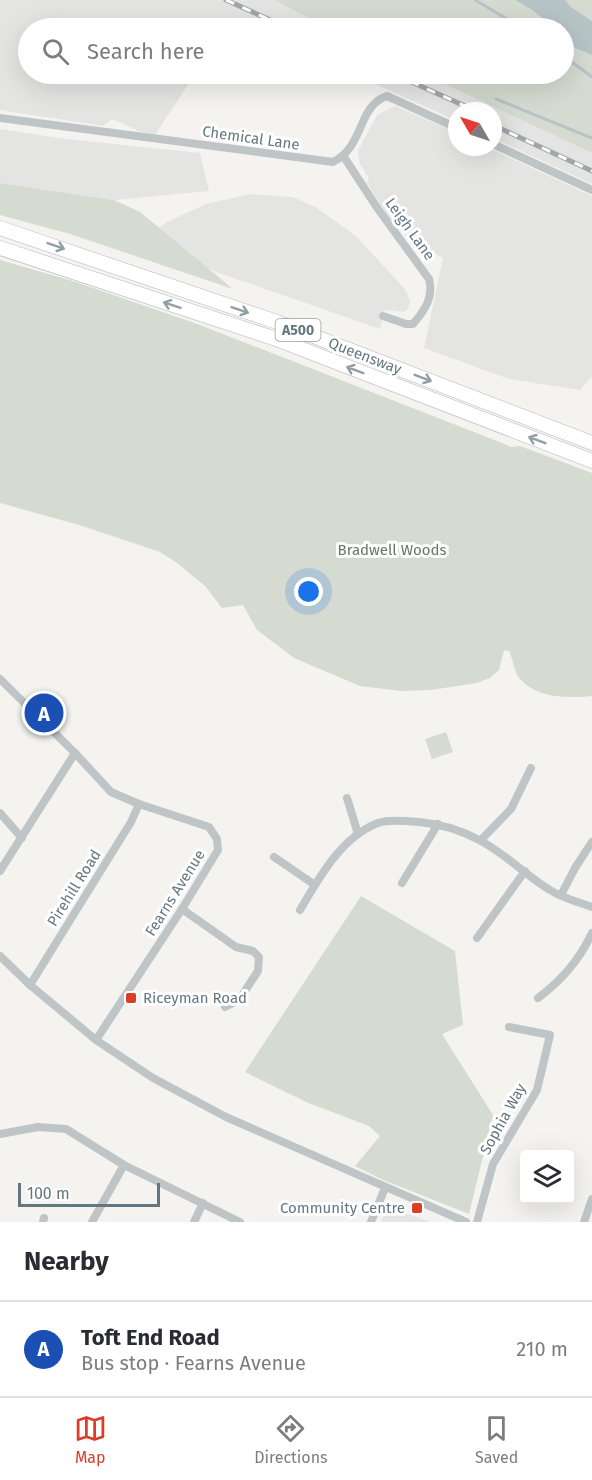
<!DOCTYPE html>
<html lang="en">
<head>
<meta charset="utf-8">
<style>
  :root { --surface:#fff; --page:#f2f2f3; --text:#2b2b33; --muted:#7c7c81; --line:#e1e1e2; --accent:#dd3c27 }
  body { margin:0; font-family:"Fira Sans",sans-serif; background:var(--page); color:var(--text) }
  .controls { position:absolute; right:18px; bottom:18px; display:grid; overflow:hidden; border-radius:6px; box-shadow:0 6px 24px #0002 }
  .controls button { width:54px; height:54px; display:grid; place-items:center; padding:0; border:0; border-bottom:2px solid var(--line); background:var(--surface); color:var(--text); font:30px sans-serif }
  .compass { position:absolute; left:448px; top:102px; width:54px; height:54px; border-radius:50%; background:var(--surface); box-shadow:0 6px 24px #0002; rotate:309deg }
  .scale { position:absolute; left:18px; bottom:15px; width:142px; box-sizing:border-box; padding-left:6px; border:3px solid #647780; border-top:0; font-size:16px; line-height:21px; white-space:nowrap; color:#647780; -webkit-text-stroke:4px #fff; paint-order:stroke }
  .you { position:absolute; left:309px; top:592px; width:21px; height:21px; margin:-15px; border:4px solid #fff; border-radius:50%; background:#1a73e8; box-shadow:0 0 0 9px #1a73e833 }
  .badge { display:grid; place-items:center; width:39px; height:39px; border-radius:50%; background:var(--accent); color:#fff; font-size:20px; font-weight:700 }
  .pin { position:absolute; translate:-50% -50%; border:3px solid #fff; box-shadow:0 2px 6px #0006 }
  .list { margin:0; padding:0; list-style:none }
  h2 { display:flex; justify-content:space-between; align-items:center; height:78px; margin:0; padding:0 24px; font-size:26px }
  h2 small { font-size:20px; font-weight:400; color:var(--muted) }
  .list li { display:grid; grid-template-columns:39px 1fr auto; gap:18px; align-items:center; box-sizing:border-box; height:96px; padding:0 24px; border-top:2px solid var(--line) }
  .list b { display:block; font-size:22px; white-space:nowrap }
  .list p { margin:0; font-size:20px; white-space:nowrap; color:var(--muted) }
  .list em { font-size:20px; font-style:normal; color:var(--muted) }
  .icon { flex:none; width:33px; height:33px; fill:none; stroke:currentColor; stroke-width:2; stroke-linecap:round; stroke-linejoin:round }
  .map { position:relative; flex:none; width:592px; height:1222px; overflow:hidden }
  .search { position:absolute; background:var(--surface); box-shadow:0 6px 24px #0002; left:18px; right:18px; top:18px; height:66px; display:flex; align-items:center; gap:15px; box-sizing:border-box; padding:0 21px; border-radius:33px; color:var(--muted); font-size:22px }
  .sheet { height:174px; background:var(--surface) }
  nav { display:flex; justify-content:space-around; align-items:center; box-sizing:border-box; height:84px; border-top:2px solid var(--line); background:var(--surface); font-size:16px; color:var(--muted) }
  nav a { display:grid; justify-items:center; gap:3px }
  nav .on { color:var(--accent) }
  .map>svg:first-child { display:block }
</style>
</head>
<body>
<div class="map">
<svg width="592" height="1222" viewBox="0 0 592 1222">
  <rect width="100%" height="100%" fill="#f4f3f0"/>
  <g fill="#e4e5e3">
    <path d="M0 0H274L327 28H28V74H195L155 135 141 132 112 119 103 126 0 110Z"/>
    <path d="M353 74H424L439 80 592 153V184L493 138V111H457V121Z"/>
    <path d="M395 106 457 133V147H487L592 196V376L580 390 509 379 424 348 443 258 409 239 389 218 367 183 369 178 360 164 358 151 377 115Z"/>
    <path d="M0 129 66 139 200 153 209 191 114 200 0 183Z"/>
    <path d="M250 194 293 197 317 208 335 221 355 235 405 289 410 301 408 309 404 312 385 310 380 329 148 248 154 231 167 222 206 204Z"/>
    <path d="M391 1208 430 1222H381L384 1215Z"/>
  </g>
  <g fill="#d6dbd1">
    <path d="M274 0H592V153L424 74H564V28H327Z"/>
    <path d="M0 183 114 200 140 212 233 289 70 234 0 215Z"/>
    <path d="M0 260 76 282 200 325 502 443 511 447 520 446 592 473V696C568 698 537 699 519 678 514 671 513 659 509 651L504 650 499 670 490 678 477 683 431 690 401 691 360 686 294 658 257 630 243 605 222 608 205 586 177 563 160 552 79 525 0 503Z"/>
    <path d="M446 732 453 752 432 759 425 739Z"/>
    <path d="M361 896 455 951 463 1025 442 1034 493 1115 469 1214 381 1179 355 1166 380 1136 369 1126 306 1102 245 1072Z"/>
  </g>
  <path fill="#b6c4c6" d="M515 0H565L571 7 592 21V55C577 48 564 47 564 28H555L531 9Z"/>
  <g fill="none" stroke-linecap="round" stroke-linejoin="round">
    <g stroke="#b6c4c6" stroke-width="3">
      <path d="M475 0 522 28"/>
      <path d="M564 56 592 77"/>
      <path d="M496 99 592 138"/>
    </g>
    <defs>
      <g id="trunk">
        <path d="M0 228 277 322 592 443"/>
        <path d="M0 248 276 339 592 461"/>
      </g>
    </defs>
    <use href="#trunk" stroke="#b2b6b8" stroke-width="15"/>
    <g stroke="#bfc4c6" stroke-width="8">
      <path d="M0 118 333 162C365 146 357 106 387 96L457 128"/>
      <path d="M493 144 592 190"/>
      <path d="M344 157 378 209 429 279C434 297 425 310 413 324H406L383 316"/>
      <path d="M0 679 75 753 111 792 139 804 209 827 217 839 218 850 182 909 96 1040"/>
      <path d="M347 798 358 834"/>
      <path d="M0 813 22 838"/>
      <path d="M481 840 511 809 531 768"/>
      <path d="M274 857 315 885"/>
      <path d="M0 871 75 753"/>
      <path d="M402 883 438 824"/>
      <path d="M561 895 575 868 592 842"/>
      <path d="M182 909 236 947 253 951 259 957 258 971 239 1000 225 1007"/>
      <path d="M300 910C319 878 341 837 378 823 389 819 407 821 419 822 441 824 459 829 479 840 505 853 525 875 550 890 562 898 578 902 592 907"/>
      <path d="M477 938 525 871"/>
      <path d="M0 956 30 985 96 1040 153 1078 226 1117 466 1222"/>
      <path d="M30 985 131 822 139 804"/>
      <path d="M538 998C561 981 580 959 592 933"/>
      <path d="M0 1134 38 1127 66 1129 124 1165 240 1222"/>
      <path d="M43 1222 44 1218"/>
      <path d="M92 1222 124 1165"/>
      <path d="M194 1222 203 1203"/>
      <path d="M371 1222 385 1188"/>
      <path d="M477 1222 493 1164 537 1090 550 1035 509 1027"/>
      <path d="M584 1222 592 1199"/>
    </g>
    <use href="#trunk" stroke="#fff" stroke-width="14"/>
    <defs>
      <g id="rail">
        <path d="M226 0 288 28"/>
        <path d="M394 74 476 111"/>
        <path d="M493 125 592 171"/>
      </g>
    </defs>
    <use href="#rail" stroke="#a0a7ab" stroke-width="5"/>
    <use href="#rail" stroke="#fff" stroke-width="3" stroke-dasharray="9" stroke-linecap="butt"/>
  </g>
  <defs><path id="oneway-shaft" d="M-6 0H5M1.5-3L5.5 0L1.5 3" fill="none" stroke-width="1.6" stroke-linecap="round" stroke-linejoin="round" transform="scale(1.5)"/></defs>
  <g stroke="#92a0a6">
    <use href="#oneway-shaft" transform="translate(56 246) rotate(19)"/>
    <use href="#oneway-shaft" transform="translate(172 305) rotate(-162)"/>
    <use href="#oneway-shaft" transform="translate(240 310) rotate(19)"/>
    <use href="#oneway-shaft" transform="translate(355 370) rotate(-159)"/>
    <use href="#oneway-shaft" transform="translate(423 378) rotate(21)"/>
    <use href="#oneway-shaft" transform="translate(537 440) rotate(-159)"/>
  </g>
  <g fill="#dd3c27" stroke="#fff" stroke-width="2">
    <rect x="125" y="992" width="12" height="12" rx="3"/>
    <rect x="411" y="1202" width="12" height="12" rx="3"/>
  </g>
  <g text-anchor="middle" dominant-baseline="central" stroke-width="6" stroke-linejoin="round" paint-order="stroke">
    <rect fill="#fff" stroke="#92a0a6" stroke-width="1.5" x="275.5" y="319" width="45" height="22" rx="4.5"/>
    <g font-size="14" font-weight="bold" fill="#647780">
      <text x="298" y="330">A500</text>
    </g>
    <g font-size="15" fill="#647780" stroke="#fff">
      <text transform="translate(251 138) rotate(8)">Chemical Lane</text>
      <text transform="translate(410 229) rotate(54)">Leigh Lane</text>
      <text transform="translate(365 356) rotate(21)">Queensway</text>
      <text transform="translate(74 888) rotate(-58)">Pirehill Road</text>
      <text transform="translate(175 893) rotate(-58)">Fearns Avenue</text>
      <text transform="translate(503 1119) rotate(-61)">Sophia Way</text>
    </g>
    <g font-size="15" fill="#697762" stroke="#fff">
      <text x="392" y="550">Bradwell Woods</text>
    </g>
    <g font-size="15" fill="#647780" stroke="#fff" text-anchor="start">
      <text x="143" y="998">Riceyman Road</text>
      <text x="405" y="1208" text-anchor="end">Community Centre</text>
    </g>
  </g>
</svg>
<div class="controls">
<button><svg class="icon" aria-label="layers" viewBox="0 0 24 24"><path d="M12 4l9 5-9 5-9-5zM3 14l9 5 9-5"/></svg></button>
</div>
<svg class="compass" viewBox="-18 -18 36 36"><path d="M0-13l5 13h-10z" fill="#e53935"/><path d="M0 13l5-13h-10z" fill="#7c7c81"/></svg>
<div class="scale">100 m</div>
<div class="you"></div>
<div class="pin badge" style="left:44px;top:713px;background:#1a4fb4">A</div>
<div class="search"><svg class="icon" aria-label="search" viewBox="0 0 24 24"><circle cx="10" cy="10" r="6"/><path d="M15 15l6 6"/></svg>Search here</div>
</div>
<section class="sheet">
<h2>Nearby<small></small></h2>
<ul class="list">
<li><span class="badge" style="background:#1a4fb4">A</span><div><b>Toft End Road</b><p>Bus stop · Fearns Avenue</p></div><em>210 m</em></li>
</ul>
</section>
<nav>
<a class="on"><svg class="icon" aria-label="map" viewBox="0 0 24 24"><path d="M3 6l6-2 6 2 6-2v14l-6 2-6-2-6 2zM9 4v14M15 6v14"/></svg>Map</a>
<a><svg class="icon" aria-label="directions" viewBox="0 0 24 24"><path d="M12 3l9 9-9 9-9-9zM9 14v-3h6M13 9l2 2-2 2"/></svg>Directions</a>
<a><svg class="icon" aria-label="saved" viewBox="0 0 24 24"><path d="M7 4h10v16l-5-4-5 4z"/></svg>Saved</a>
</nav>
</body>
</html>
